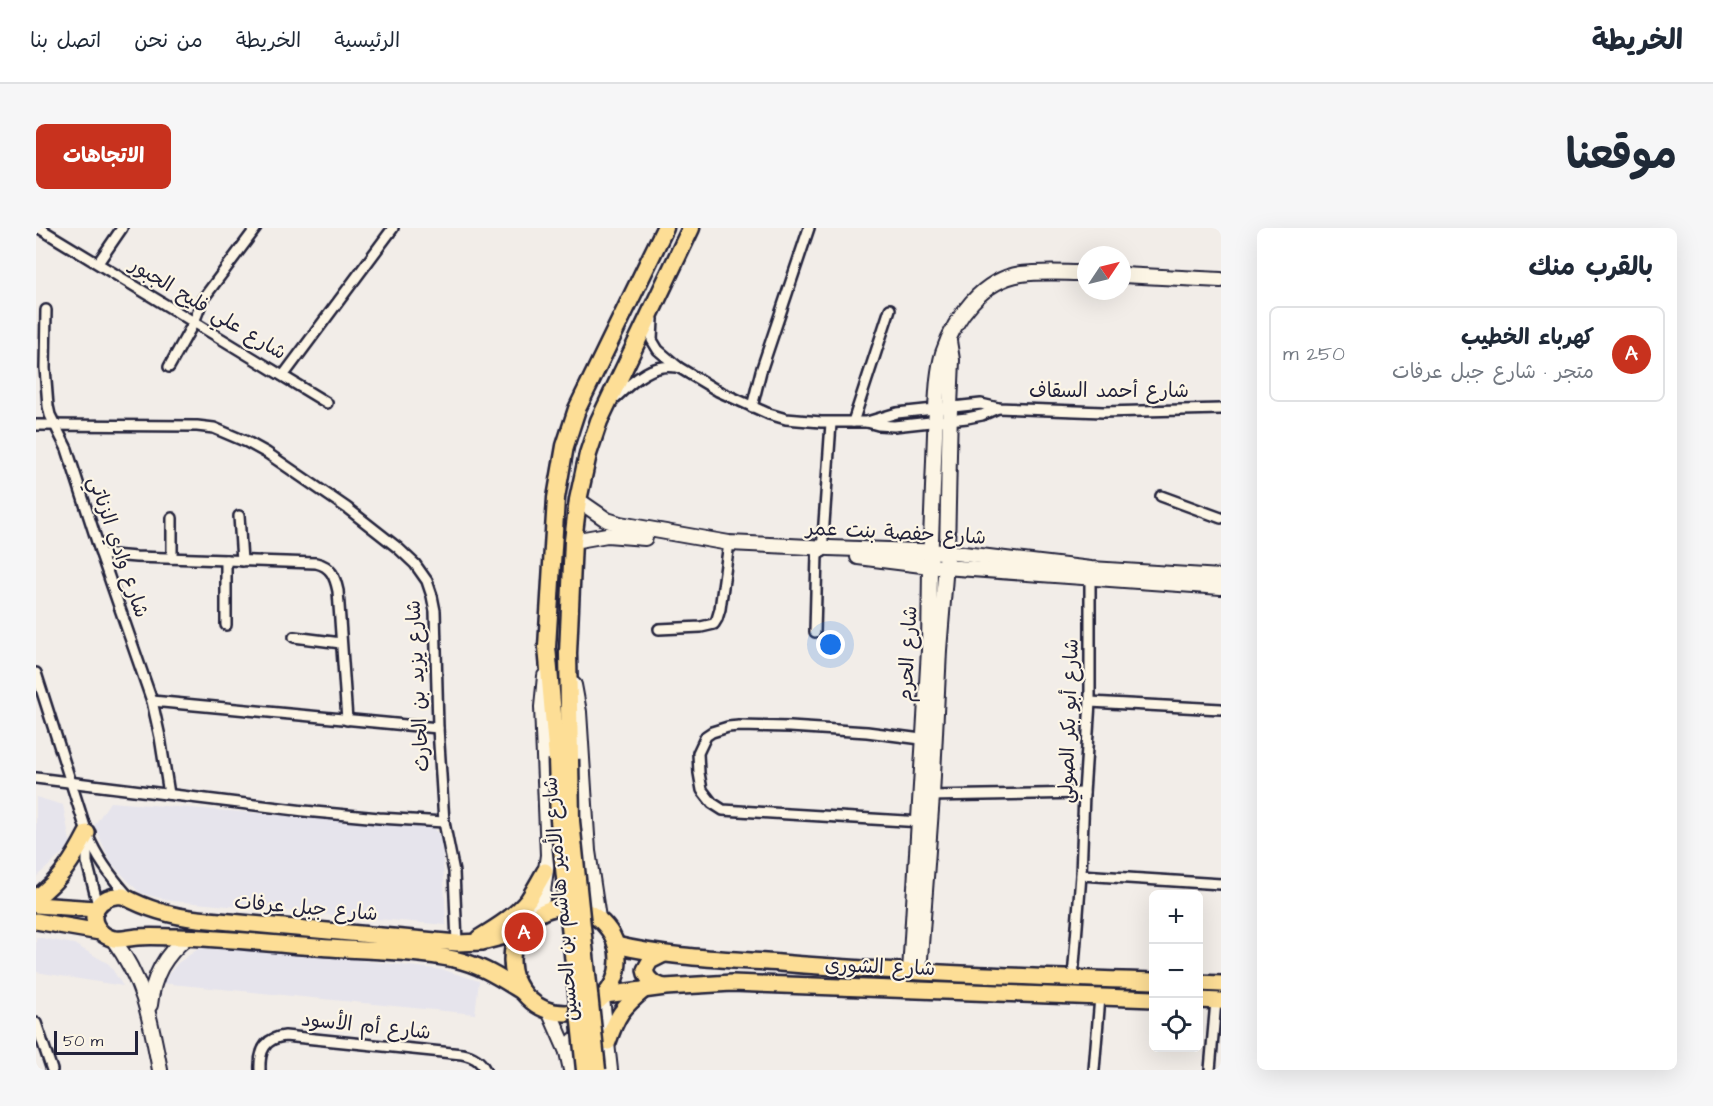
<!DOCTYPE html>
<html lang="ar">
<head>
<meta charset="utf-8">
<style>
  :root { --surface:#fff; --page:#f6f6f7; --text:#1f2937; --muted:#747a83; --line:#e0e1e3; --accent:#c8321e }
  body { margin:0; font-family:"Architects Daughter","Playpen Sans Arabic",sans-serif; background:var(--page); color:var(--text); direction:rtl }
  .controls { position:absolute; right:18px; bottom:18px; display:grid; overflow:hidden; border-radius:9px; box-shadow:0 6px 24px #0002 }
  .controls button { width:54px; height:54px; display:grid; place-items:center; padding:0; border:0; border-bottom:2px solid var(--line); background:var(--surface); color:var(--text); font:30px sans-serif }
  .compass { position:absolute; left:1041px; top:18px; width:54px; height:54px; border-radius:50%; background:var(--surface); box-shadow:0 6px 24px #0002; rotate:55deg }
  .scale { position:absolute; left:18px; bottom:15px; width:84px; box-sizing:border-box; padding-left:6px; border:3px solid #22223b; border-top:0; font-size:16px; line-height:21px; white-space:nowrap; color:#22223b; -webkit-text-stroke:4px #fcf5e5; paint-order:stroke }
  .you { position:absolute; left:795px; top:417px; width:21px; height:21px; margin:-15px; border:4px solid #fff; border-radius:50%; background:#1a73e8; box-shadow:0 0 0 9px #1a73e833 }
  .badge { display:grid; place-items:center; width:39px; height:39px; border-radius:50%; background:var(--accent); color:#fff; font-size:20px; font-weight:700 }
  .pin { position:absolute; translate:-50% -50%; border:3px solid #fff; box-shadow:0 2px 6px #0006 }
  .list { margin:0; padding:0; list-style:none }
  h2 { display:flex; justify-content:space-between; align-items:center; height:78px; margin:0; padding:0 24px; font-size:26px }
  h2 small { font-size:20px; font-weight:400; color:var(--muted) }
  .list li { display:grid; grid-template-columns:39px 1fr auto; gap:18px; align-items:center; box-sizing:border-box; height:96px; margin:0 12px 12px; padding:0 12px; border:2px solid var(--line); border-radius:9px }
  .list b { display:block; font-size:22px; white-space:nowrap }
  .list p { margin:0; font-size:20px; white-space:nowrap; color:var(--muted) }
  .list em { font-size:20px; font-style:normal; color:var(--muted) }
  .icon { flex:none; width:33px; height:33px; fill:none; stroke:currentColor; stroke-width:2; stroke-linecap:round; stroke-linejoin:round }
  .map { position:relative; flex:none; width:1185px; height:842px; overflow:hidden; direction:ltr; border-radius:9px }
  header { display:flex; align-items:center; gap:36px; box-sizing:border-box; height:84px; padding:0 30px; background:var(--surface); border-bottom:2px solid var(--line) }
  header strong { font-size:28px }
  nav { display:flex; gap:33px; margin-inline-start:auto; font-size:21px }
  .intro { display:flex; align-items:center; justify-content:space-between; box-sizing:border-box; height:144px; padding:0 36px }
  h1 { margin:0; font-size:42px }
  .button { padding:15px 27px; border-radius:9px; background:var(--accent); color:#fff; font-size:21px; font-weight:700 }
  main { display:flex; gap:36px; padding:0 36px }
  aside { flex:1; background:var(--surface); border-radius:9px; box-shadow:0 6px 24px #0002 }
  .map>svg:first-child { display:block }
</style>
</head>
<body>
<header>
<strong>الخريطة</strong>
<nav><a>الرئيسية</a><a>الخريطة</a><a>من نحن</a><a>اتصل بنا</a></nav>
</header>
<div class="intro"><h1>موقعنا</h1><a class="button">الاتجاهات</a></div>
<main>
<aside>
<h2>بالقرب منك<small></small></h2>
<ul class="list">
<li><span class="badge">A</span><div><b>كهرباء الخطيب</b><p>متجر · شارع جبل عرفات</p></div><em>250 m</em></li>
</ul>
</aside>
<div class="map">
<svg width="1185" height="842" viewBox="0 0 1185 842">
  <rect width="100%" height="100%" fill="#f2ede8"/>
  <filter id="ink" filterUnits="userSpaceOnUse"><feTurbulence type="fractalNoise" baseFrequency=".0167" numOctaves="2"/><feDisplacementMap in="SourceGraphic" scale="12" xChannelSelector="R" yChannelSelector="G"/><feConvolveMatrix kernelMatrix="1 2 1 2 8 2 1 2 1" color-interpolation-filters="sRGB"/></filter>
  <g filter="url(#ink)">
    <g fill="#e6e4ec">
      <path d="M0 569 27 577 35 618 0 649Z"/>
      <path d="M74 574 396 598 406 609 410 697 136 673 104 665 76 636 58 598Z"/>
      <path d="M0 709 38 716 73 736 87 758 0 744Z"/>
      <path d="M172 714 408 742 443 753 439 786 125 755 142 735Z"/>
    </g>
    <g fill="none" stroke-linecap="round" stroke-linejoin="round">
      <defs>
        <g id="street">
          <path d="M3 0 291 175"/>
          <path d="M62 35 86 0"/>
          <path d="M10 82 9 140 12 178 14 187 31 221 65 326 116 473 124 509 133 566"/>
          <path d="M617 91 616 112 622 122 642 139 682 163 733 186 750 191 785 194H831L842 197 858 198 931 190 946 187 962 180"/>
          <path d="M133 139 158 94 167 71 220 0"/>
          <path d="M247 148 357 0"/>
          <path d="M579 170C592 158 609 141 627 139 632 138 637 139 642 139"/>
          <path d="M716 179 725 143 773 0"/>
          <path d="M817 194 854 81"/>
          <path d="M831 194 861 185 945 176 962 180 1067 184 1185 181"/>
          <path d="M0 197 161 198 178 200 211 214 231 225 311 280 362 320 379 336 391 353 396 368 399 383 402 500 408 594 418 644 421 715"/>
          <path d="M1125 268 1185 290"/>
          <path d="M203 288 206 333"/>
          <path d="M786 324 795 195"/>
          <path d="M65 326 100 329 280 335C295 338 299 349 302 363L311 492"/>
          <path d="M136 330V290"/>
          <path d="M190 397V332"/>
          <path d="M623 401 665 399 678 396 681 391 684 381 693 315"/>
          <path d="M779 404 781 326"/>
          <path d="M258 409 305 415"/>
          <path d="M0 445 52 608C61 630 76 650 92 668"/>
          <path d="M116 473 402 500"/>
          <path d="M1054 474 1185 481"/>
          <path d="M0 550 268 583 343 590 408 594"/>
          <path d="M893 568 1048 565"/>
          <path d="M886 594 687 582 676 575 666 562 663 545 662 525 670 508 676 504 692 499 703 498 754 499 831 504 893 512"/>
          <path d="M51 611V634L62 677"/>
          <path d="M1045 647 1185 656"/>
          <path d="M1037 750 1045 647 1048 565 1054 474V345"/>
          <path d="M0 795 16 842"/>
          <path d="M224 842C223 823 229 810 249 808L426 826C437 828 444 832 449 842"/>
          <path d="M1058 842 1064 769"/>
          <path d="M1174 842 1180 773"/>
        </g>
        <g id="secondary">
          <path d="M1086 47 1185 52"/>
          <path d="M542 272 571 292 584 296 693 315 793 320 911 324 1055 341 1185 349"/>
          <path d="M537 313 571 307 609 310"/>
          <path d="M822 329 894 338 1185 359"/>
          <path d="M538 457 543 484 552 623 562 690"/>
          <path d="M499 688 506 671 512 627 506 479 509 448"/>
          <path d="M77 711C109 755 114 790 124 842"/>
          <path d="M874 744 893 422 894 338 900 180C901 161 902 142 907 125 919 89 946 52 985 46 1007 43 1028 45 1050 45"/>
          <path d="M883 744 896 568 903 422 911 324 914 178 916 132 913 113"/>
          <path d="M566 770 574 842"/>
          <path d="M114 777C117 748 128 728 151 709"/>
          <path d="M513 783 531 824 535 842"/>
          <path d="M531 824C536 814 541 805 554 807"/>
        </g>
        <g id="primary">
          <path d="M0 670C25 651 37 632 51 605"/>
          <path d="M0 677 60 681"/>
          <circle cx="529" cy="732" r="53"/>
          <path d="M0 693 64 704"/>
          <path d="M484 704 446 714 421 715 162 691C135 688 111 681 87 668 65 665 47 688 66 705 69 708 74 710 78 711 85 712 93 710 101 709 114 708 128 709 141 709 193 710 244 717 295 720 335 723 379 723 418 731 445 737 464 750 487 764"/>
          <path d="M443 710C461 699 479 688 492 672 498 663 504 652 509 643"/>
          <path d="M580 717C634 730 689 731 744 735 868 745 993 749 1118 753"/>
          <path d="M628 726 614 733 609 742C611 753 619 756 628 759"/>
          <path d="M1162 755 1185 756"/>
          <path d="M569 767 629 759 696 755 1118 771"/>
          <path d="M1162 772 1185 773"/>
          <path d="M572 814C581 787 586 780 609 761"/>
        </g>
        <g id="highway">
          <path d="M521 531 511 419 520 270 529 218 541 181 629 0"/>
          <path d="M534 531 532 425 537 313 542 272 552 226 563 193 655 0"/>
        </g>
      </defs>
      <use href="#street" stroke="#22223b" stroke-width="14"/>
      <use href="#secondary" stroke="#22223b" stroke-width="18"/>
      <use href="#primary" stroke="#22223b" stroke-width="20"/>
      <use href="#highway" stroke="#22223b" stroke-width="21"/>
      <use href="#street" stroke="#fcf5e5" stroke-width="9"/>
      <use href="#secondary" stroke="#fcf5e5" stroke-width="14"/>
      <use href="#primary" stroke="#fdde96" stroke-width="15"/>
      <use href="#highway" stroke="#fdde96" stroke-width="16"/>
      <defs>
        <g id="highway-bridge">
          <path d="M521 531 523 592 549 842"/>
          <path d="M534 531 535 593 561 842"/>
        </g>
      </defs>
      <use href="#highway-bridge" stroke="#22223b" stroke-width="21" stroke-linecap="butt"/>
      <use href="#highway-bridge" stroke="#fdde96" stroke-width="16"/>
    </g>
  </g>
  <g text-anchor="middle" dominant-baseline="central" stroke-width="4.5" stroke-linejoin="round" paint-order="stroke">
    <g font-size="20" fill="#22223b" stroke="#fcf5e5">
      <text transform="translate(172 81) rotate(31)">شارع علي فليح الجبور</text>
      <text x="1073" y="163">شارع أحمد السقاف</text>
      <text transform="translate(860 305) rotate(3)">شارع حفصة بنت عمر</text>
      <text transform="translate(82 319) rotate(71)">شارع وادي الزناتي</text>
      <text transform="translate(872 426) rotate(-87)">شارع الحرم</text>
      <text transform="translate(382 458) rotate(-93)">شارع يزيد بن الحارث</text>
      <text transform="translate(1033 493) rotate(-88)">شارع أبو بكر الصولي</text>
      <text transform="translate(525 671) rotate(-95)">شارع الأمير هاشم بن الحسين</text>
      <text transform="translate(270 680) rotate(5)">شارع جبل عرفات</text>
      <text transform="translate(844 739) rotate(2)">شارع الشورى</text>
      <text transform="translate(330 798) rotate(6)">شارع أم الأسود</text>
    </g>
  </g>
</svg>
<div class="controls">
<button>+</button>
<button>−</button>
<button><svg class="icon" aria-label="locate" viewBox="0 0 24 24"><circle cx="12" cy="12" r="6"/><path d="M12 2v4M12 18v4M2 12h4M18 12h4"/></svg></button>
</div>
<svg class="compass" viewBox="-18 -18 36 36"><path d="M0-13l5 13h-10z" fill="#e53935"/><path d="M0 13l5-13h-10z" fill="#747a83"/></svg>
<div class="scale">50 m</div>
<div class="you"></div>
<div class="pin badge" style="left:488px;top:704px">A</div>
</div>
</main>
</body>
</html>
